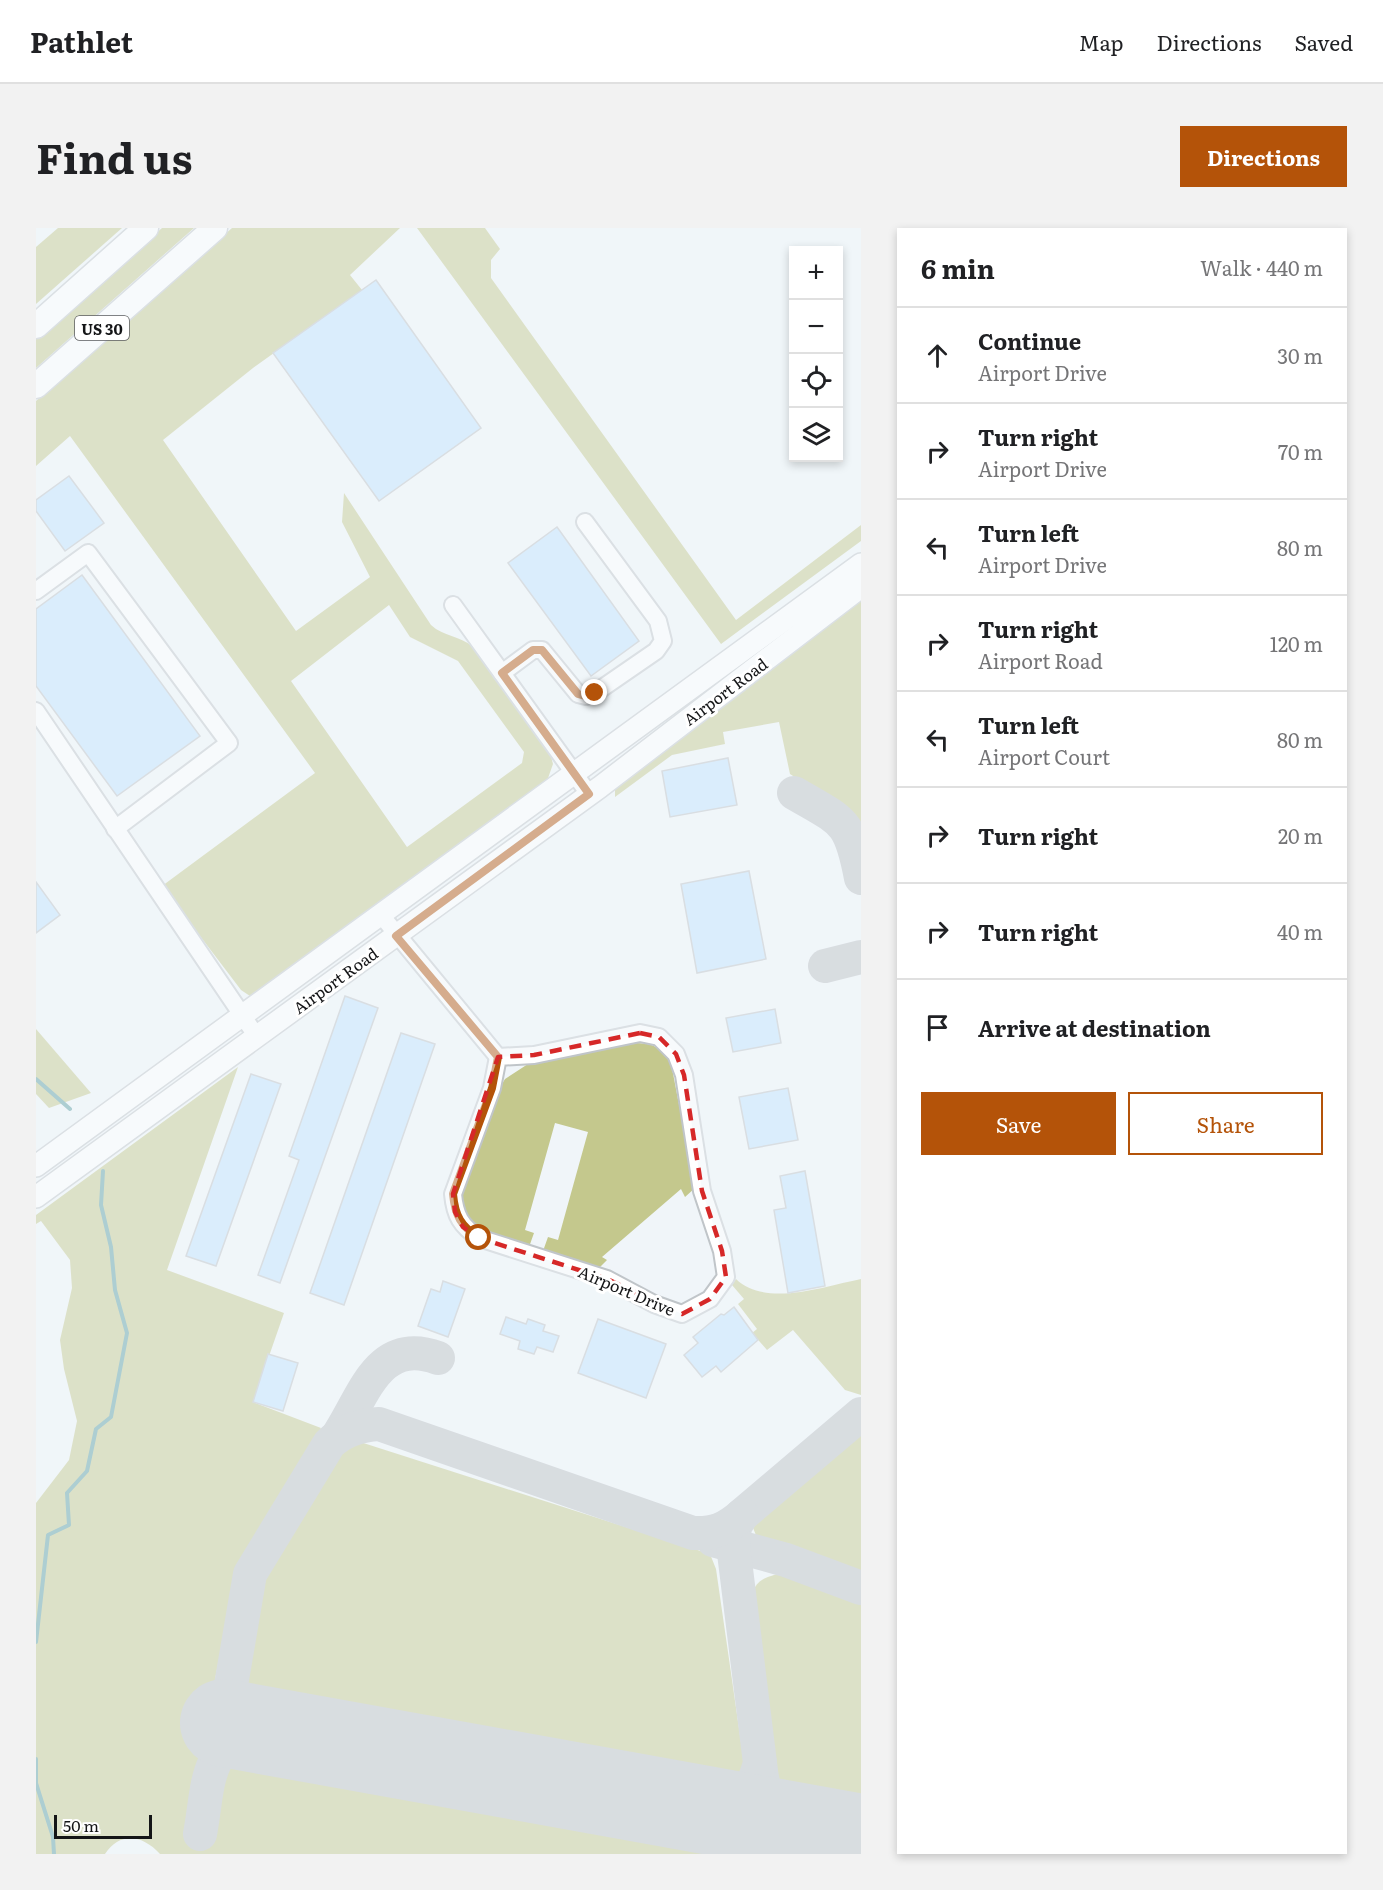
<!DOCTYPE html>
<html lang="en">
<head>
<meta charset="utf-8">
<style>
  :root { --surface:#fff; --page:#f2f2f2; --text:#202124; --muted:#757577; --line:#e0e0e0; --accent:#b45309 }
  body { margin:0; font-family:Literata,serif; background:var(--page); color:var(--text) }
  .controls { position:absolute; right:18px; top:18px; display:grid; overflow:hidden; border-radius:0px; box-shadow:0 3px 9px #0003 }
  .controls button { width:54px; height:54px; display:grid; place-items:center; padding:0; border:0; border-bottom:2px solid var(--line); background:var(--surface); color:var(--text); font:30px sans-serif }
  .scale { position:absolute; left:18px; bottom:15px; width:98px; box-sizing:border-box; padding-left:6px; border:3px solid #141517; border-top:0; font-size:16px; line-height:21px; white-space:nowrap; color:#141517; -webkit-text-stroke:4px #fff; paint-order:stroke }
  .stop { position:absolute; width:18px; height:18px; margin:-14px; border:4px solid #b45309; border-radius:50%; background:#fff }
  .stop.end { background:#b45309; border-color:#fff; box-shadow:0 2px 6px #0008 }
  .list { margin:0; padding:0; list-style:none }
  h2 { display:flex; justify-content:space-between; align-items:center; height:78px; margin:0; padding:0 24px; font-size:26px }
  h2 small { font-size:20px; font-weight:400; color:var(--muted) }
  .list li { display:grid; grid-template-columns:39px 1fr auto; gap:18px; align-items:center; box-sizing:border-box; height:96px; padding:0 24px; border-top:2px solid var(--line) }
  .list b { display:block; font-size:22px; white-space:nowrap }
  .list p { margin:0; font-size:20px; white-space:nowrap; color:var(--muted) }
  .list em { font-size:20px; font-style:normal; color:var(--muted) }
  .actions { display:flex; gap:12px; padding:18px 24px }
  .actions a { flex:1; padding:14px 0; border:2px solid var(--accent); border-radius:0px; text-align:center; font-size:21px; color:var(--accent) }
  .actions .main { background:var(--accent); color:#fff }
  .icon { flex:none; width:33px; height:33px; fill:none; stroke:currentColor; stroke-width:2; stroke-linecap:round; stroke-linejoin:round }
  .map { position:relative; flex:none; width:825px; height:1626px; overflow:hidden; border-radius:0px }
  header { display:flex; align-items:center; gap:36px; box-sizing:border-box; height:84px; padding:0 30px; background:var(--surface); border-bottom:2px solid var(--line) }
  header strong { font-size:28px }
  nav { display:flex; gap:33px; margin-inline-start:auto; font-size:21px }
  .intro { display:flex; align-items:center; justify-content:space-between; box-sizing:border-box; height:144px; padding:0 36px }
  h1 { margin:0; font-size:42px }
  .button { padding:15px 27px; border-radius:0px; background:var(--accent); color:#fff; font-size:21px; font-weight:700 }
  main { display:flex; gap:36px; padding:0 36px }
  aside { flex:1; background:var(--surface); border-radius:0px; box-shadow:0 3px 9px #0003 }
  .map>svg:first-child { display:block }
</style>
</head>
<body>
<header>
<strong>Pathlet</strong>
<nav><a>Map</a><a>Directions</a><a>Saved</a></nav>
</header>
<div class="intro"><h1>Find us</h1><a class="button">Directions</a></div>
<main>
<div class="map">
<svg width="825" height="1626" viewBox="0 0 825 1626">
  <rect width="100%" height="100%" fill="#f0f5f9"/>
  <g fill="#c4c88d" fill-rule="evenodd">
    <path d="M22 0H86L0 76V19Z"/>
    <path d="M126 0H158L0 140V111Z"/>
    <path d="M196 0H364L314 47 326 62 217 140 127 212 260 403 334 349 306 294 308 265 395 397C408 409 423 407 437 419L514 525 517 536 511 553 223 766 214 768 205 762 126 658 279 545 34 208 0 238V173ZM353 377 374 409 422 433 488 524 486 535 371 619 255 453Z"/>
    <path d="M381 0H449L464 21 455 32V50L700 392 825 297V313L685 416Z"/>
    <path d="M825 368V609L810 583 754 546 743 494 687 504 689 516 636 527 579 569V559Z"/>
    <path d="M0 801 55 865 13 880 0 866Z"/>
    <path d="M601 815C618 816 626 819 635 835L659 960 649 969 645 961 566 1029 571 1032 561 1042 507 1023 512 1009 522 1012 552 904 519 895 489 1002 498 1005 493 1019 434 998 423 968 460 866 469 851 492 836Z"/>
    <path d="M202 839 131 1042 248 1085 217 1174 285 1200 200 1343 150 1602 172 1606 184 1537 195 1519 787 1626H124C107 1607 84 1603 69 1626H0V1275L33 1232 41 1193 28 1141 24 1112 36 1060 34 1032 5 993 0 996V987Z"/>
    <path d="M700 1051C730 1080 789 1058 825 1051V1167L809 1162 757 1102 731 1122 716 1105 721 1101 702 1076 708 1071 696 1057Z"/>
    <path d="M825 1199V1350L721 1310 714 1292Z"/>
    <path d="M318 1212 674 1326 680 1341 708 1535 706 1553 692 1564 210 1478 206 1453 223 1350 300 1224Z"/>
    <path d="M748 1345 825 1373V1587L739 1572 714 1388C715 1359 718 1350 748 1345Z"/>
  </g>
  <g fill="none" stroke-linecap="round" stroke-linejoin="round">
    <g stroke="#5b9da2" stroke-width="4">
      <path d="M0 851 34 881"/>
      <path d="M0 1414 12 1307 33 1297 31 1265 51 1243 60 1201 75 1189 91 1105 79 1062 75 1019 65 977 67 943"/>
      <path d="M0 1531V1555L17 1609 18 1626"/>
    </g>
    <g stroke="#babec2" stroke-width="34">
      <path d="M758 565C808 594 814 592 825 650"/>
      <path d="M789 738 825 729"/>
      <path d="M301 1209C328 1169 341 1108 402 1130"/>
      <path d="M677 1312 750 1332 825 1360"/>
      <path d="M724 1535C730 1605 767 1597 825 1608"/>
      <path d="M553 1559 673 1580C705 1579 716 1565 724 1535L697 1317 699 1298 706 1287 825 1186"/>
      <path d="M164 1606C173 1558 167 1523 217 1500L204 1484 194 1463 214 1346 293 1216C307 1202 324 1197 343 1196L657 1305C678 1306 690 1301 706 1287"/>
    </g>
    <path stroke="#babec2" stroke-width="88" d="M188 1495 825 1610"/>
  </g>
  <g fill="#bfe2fe" stroke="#bcc1c5" stroke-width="1.5">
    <path d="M340 52 445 200 343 273 237 125Z"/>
    <path d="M33 248 68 295 29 323 0 283V272Z"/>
    <path d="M521 299 603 413 555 448 472 335Z"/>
    <path d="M46 347 164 508 81 568 0 458V381Z"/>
    <path d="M692 530 701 577 634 589 626 543Z"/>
    <path d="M713 643 730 731 661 745 645 656Z"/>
    <path d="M0 654 24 687 0 705Z"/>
    <path d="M309 768 342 780 244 1055 222 1047 263 932 253 928Z"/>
    <path d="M739 781 745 815 697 824 690 790Z"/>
    <path d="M365 805 399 816 308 1077 274 1065Z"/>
    <path d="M215 846 245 856 180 1038 150 1028Z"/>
    <path d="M752 860 762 912 713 921 703 869Z"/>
    <path d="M769 943 789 1058 752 1065 738 982 750 980 744 948Z"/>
    <path d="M407 1053 429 1061 412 1109 382 1098 395 1061 404 1064Z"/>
    <path d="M698 1079 722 1112 685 1144 680 1138 666 1149 648 1127 662 1115 657 1109 685 1086 688 1087Z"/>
    <path d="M470 1089 490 1096 492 1091 509 1097 507 1103 523 1108 517 1124 501 1119 498 1126 482 1121 484 1113 464 1106Z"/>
    <path d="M562 1091 630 1116 610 1170 542 1145Z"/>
    <path d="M232 1126 262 1135 247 1183 217 1174Z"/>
  </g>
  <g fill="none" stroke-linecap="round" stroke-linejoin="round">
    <defs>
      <g id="minor">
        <path d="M0 363 52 325 193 515 79 601"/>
        <path d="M417 377 553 566"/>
        <path d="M466 445 497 422H506L542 466 550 468 559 465 620 423 627 413 622 393 549 294"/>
        <path d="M0 483 221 809"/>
        <path d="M345 687 462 829"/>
        <path d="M604 805 623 809 640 826 648 847 666 963 686 1023 690 1049 674 1071 646 1086 618 1076 571 1051 443 1010C425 998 419 988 417 966L456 860 462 829 498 827Z"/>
      </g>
      <g id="major">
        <path d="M0 938 825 336"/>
        <path d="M0 969 564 559 825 359"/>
      </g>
      <g id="highway">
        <path d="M0 98 110 0"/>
        <path d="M0 158 179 0"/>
      </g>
    </defs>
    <use href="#minor" stroke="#c0c5c9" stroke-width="20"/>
    <use href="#major" stroke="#c0c5c9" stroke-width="24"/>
    <use href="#highway" stroke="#c0c5c9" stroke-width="27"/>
    <use href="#minor" stroke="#fff" stroke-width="16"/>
    <use href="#major" stroke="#fff" stroke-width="21"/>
    <use href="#highway" stroke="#fff" stroke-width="24"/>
  </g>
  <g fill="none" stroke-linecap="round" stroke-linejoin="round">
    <path stroke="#b45309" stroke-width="8" d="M443 1010C425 998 419 988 417 966L456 860 462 829 360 708 553 566 466 445 497 422H506L542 466 549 468 559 465"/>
  </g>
  <path d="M0 0H825V1626H0ZM604 805 623 809 640 826 648 847 666 963 686 1023 690 1049 674 1071 646 1086 571 1051 443 1010 427 999 419 984 417 966 462 829 498 827Z" fill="#f0f5f9" fill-opacity=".55" fill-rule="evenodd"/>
  <path fill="none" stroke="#d62828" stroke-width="4.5" stroke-dasharray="12 8" stroke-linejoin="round" d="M604 805 623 809 640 826 648 847 666 963 686 1023 690 1049 674 1071 646 1086 571 1051 443 1010 427 999 419 984 417 966 462 829 498 827Z"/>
  <g text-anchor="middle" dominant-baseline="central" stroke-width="6" stroke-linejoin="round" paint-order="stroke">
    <rect fill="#fff" stroke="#5a5b5d" stroke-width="1.5" x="39" y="88" width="54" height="24" rx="4.5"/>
    <g font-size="15" font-weight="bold" fill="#141517">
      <text x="66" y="100">US 30</text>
    </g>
    <g font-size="16" fill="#141517" stroke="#fff">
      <text transform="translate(689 463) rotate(-37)">Airport Road</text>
      <text transform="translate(299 752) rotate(-36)">Airport Road</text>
      <text transform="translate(591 1062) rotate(23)">Airport Drive</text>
    </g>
  </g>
</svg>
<div class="controls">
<button>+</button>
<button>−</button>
<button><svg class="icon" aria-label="locate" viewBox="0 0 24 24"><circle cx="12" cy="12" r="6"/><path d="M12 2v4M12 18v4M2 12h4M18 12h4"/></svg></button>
<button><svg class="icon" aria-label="layers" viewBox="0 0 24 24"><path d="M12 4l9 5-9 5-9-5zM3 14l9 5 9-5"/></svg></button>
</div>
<div class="scale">50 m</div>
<div class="stop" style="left:443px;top:1010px"></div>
<div class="stop end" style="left:559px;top:465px"></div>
</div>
<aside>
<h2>6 min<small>Walk · 440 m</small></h2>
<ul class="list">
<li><svg class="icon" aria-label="ahead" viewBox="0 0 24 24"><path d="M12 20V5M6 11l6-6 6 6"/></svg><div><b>Continue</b><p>Airport Drive</p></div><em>30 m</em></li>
<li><svg class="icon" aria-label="right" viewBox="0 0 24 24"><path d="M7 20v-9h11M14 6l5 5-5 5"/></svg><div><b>Turn right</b><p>Airport Drive</p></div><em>70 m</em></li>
<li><svg class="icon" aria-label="left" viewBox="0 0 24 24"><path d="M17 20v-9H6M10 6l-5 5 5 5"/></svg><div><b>Turn left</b><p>Airport Drive</p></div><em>80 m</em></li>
<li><svg class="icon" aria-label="right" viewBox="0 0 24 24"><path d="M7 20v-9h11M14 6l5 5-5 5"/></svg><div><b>Turn right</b><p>Airport Road</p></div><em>120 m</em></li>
<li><svg class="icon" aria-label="left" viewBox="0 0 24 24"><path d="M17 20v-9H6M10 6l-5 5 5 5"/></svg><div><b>Turn left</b><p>Airport Court</p></div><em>80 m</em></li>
<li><svg class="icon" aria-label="right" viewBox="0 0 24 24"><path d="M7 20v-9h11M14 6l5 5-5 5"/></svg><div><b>Turn right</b></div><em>20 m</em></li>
<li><svg class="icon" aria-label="right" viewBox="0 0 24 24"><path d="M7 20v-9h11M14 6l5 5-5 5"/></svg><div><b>Turn right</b></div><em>40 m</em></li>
<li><svg class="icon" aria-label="arrive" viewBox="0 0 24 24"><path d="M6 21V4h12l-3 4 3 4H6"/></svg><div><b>Arrive at destination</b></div></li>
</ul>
<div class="actions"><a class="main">Save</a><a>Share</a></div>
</aside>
</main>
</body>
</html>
